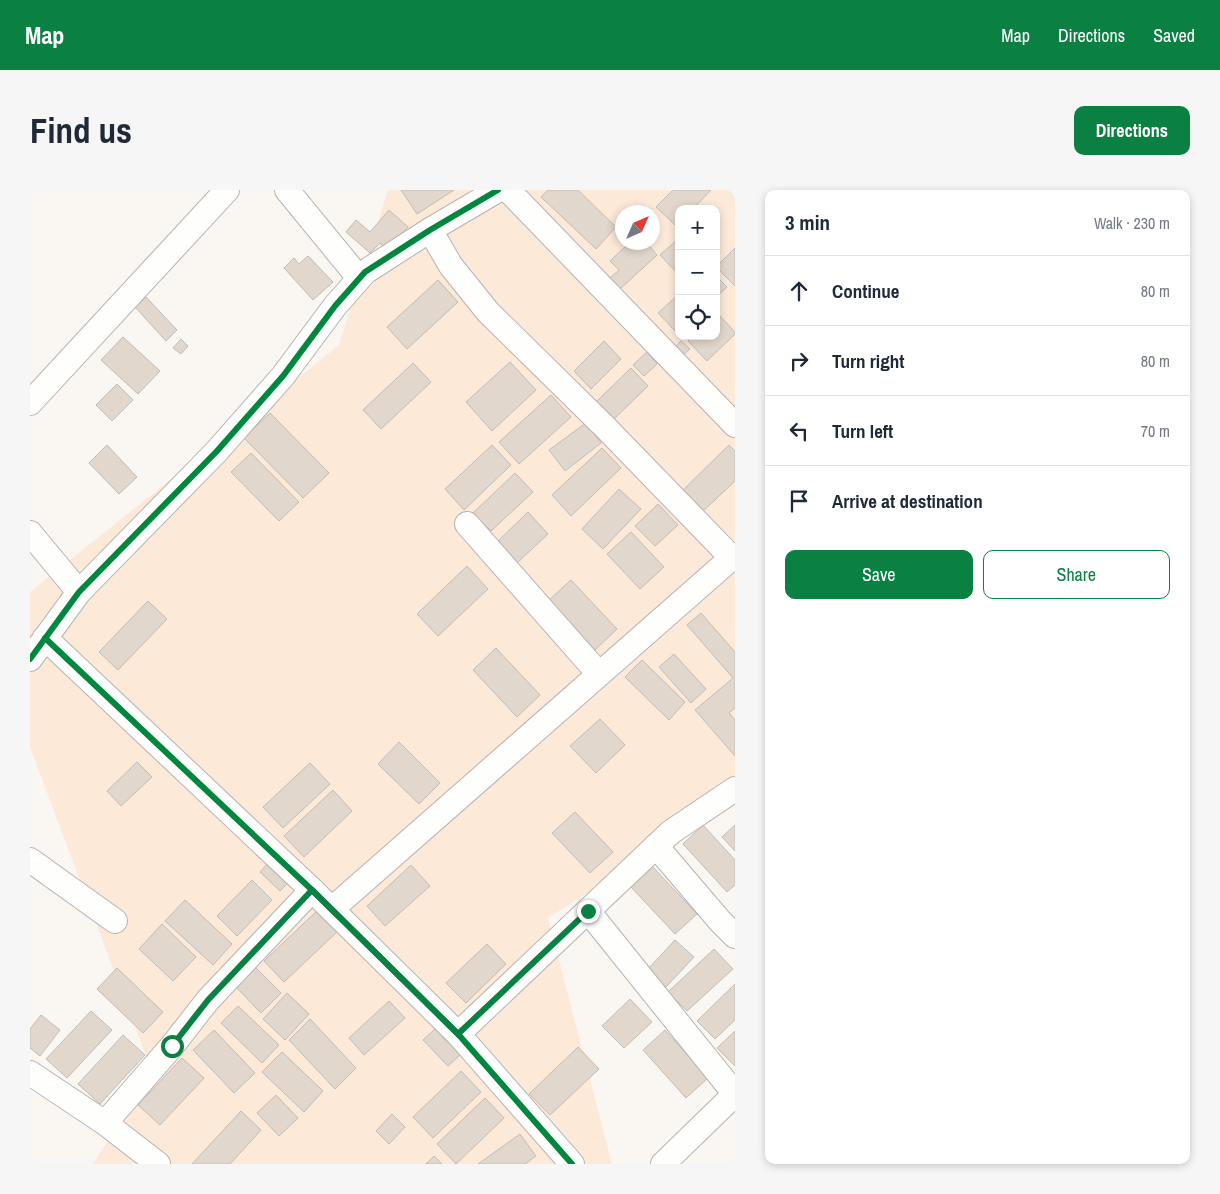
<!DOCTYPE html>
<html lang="en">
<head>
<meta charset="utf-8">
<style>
  :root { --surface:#fff; --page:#f6f6f7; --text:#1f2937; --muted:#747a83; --line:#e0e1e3; --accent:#0b8043 }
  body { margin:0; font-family:"Archivo Narrow",sans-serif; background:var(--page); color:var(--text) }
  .controls { position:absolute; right:15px; top:15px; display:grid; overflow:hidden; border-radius:10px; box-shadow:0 2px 8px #0003 }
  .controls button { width:45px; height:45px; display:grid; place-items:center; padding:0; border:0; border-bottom:1px solid var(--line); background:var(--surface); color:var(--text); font:25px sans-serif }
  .compass { position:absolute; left:585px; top:15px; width:45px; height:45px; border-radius:50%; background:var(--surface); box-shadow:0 2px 8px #0003; rotate:45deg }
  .stop { position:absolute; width:15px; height:15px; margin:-11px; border:4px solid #0b8043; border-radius:50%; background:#fff }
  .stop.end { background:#0b8043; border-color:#fff; box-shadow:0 1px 5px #0008 }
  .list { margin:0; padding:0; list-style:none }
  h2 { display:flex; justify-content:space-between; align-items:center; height:65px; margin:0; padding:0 20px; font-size:21px }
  h2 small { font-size:16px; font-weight:400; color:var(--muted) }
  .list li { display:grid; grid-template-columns:32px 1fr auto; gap:15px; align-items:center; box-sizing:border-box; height:70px; padding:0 20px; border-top:1px solid var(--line) }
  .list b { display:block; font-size:19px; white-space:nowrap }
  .list em { font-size:16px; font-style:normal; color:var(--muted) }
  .actions { display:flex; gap:10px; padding:15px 20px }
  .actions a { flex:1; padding:11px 0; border:1px solid var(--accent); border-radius:10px; text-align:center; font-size:18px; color:var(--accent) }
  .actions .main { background:var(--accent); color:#fff }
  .icon { flex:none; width:28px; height:28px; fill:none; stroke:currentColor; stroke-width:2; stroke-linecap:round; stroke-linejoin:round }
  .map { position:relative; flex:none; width:705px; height:974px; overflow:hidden; border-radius:10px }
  header { display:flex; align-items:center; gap:30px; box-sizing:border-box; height:70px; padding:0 25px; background:var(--accent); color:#fff }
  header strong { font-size:24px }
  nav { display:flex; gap:28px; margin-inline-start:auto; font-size:18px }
  .intro { display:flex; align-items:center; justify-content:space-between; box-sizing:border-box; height:120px; padding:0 30px }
  h1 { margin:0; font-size:35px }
  .button { padding:12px 22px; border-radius:10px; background:var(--accent); color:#fff; font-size:18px; font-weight:700 }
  main { display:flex; gap:30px; padding:0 30px }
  aside { flex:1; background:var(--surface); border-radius:10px; box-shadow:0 2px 8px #0003 }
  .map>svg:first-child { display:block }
</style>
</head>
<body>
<header>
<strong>Map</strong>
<nav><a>Map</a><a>Directions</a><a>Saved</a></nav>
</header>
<div class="intro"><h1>Find us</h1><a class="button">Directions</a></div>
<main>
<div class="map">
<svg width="705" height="974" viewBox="0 0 705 974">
  <rect width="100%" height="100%" fill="#faf6f2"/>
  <path fill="#fce9d8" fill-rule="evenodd" d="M358 0H705V608L518 728 582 974H63L122 882 0 557V402L309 155ZM649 19H686V146H649ZM592 22H622V52H592Z"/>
  <g fill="#e2d7cc" stroke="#bfbcb9">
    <path d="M371 0H424L387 24Z"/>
    <path d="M518 0H548L586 37 566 59 511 7Z"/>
    <path d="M643 0H681L663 19H649V33L646 36 626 17Z"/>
    <path d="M359 20 378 37 358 60 350 53 340 63 316 42 326 30 340 42Z"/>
    <path d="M649 48V85L630 65Z"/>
    <path d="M600 52H616L627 65 589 100 579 89 589 80 580 71Z"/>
    <path d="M705 58V96L686 77Z"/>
    <path d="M278 66 303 92 283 110 254 78 264 68 269 74Z"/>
    <path d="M686 86 697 97 686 107Z"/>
    <path d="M408 90 428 112 377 159 357 137Z"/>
    <path d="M649 104V143L648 144 628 123Z"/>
    <path d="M116 107 147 140 136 151 105 117Z"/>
    <path d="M687 123 705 142V144L677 171 658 151 662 146H686Z"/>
    <path d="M93 147 130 181 108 204 71 170Z"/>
    <path d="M151 149 158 156 151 164 143 158Z"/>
    <path d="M574 151 591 169 561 199 544 181Z"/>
    <path d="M651 151 660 159 651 167 643 159Z"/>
    <path d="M617 162 627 174 614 186 603 175Z"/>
    <path d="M480 172 506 200 462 241 436 212Z"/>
    <path d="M383 173 401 192 351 239 333 220Z"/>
    <path d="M601 178 618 196 583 230 566 212Z"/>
    <path d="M87 194 103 210 82 231 66 215Z"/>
    <path d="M521 205 541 227 489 274 469 252Z"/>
    <path d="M240 223 299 283 273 308 214 248Z"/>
    <path d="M556 233 571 253 535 281 519 260Z"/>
    <path d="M77 255 107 287 89 304 59 273Z"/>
    <path d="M462 255 481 275 434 320 415 299Z"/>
    <path d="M699 255 705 261V291L671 323 651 302Z"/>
    <path d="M572 258 591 278 541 326 522 305Z"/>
    <path d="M221 263 269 312 249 331 201 282Z"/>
    <path d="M485 283 503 302 461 341 443 323Z"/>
    <path d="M589 299 611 319 573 359 552 339Z"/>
    <path d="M628 314 648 335 625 356 605 336Z"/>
    <path d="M498 322 518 344 487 373 467 352Z"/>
    <path d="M601 342 634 377 610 399 577 364Z"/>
    <path d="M437 376 458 399 408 446 387 424Z"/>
    <path d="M541 390 587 439 565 460 518 411Z"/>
    <path d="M118 411 137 429 88 480 69 462Z"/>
    <path d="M671 423 705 462V518L699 523 705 530V566L665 520 703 488 657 435Z"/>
    <path d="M466 458 510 505 487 527 443 480Z"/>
    <path d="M644 464 676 499 661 513 629 477Z"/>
    <path d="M612 470 655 512 639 530 595 487Z"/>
    <path d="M570 529 595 555 566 583 540 556Z"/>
    <path d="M369 552 410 593 389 614 348 574Z"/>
    <path d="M107 572 122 587 91 616 77 601Z"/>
    <path d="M280 573 300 594 253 638 233 617Z"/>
    <path d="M303 600 322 621 274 667 254 646Z"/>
    <path d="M545 622 583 662 560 683 522 643Z"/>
    <path d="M673 635 705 670V695L697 702 653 654Z"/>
    <path d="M705 635V661L692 647Z"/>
    <path d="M240 671 261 690 250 701 230 682Z"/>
    <path d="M381 675 400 696 355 736 337 716Z"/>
    <path d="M622 676 667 724 645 744 600 696Z"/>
    <path d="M222 690 242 710 207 746 187 726Z"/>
    <path d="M155 710 202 754 183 775 135 731Z"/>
    <path d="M288 720 308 741 254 792 234 771Z"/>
    <path d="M132 734 166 767 143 791 109 759Z"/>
    <path d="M645 750 664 767 636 797 617 780Z"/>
    <path d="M457 754 476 774 436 813 416 793Z"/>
    <path d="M684 759 703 779 657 821 638 802Z"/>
    <path d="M224 776 251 803 231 823 204 795Z"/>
    <path d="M87 778 133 822 113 843 67 799Z"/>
    <path d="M705 794V830L685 849 667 831Z"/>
    <path d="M257 803 279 824 255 850 233 829Z"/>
    <path d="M600 809 622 832 594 858 572 836Z"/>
    <path d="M359 811 375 828 334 865 319 848Z"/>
    <path d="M208 816 249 855 232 873 191 833Z"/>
    <path d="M61 821 82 840 37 888 16 869Z"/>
    <path d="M11 825 30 840 10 866 0 858V839Z"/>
    <path d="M280 829 326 878 305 899 259 850Z"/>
    <path d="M405 839 430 865 418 876 393 850Z"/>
    <path d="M184 840 225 883 204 903 163 860Z"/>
    <path d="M635 840 678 888 656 908 613 860Z"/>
    <path d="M705 841V876L687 858Z"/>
    <path d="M93 845 115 865 70 914 48 894Z"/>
    <path d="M548 857 569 879 520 925 499 904Z"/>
    <path d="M252 862 293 901 274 922 232 882Z"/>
    <path d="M152 868 174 888 130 935 108 915Z"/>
    <path d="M431 881 451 902 403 948 383 927Z"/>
    <path d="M246 905 268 928 249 946 227 923Z"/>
    <path d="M455 908 474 928 426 974 407 954Z"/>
    <path d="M211 921 231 940 200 974H162Z"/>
    <path d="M362 924 375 937 359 954 346 941Z"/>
    <path d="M490 944 506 966 495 974H448Z"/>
    <path d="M404 966 412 974H396Z"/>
  </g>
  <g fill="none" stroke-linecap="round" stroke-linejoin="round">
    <defs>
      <g id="minor">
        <path d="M257 0 329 88"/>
        <path d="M478 0 705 235"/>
        <path d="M400 40 421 76 458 122 576 238 702 368"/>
        <path d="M0 213 197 0"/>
        <path d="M437 334 569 484"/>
        <path d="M0 343 49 402"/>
        <path d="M15 448 282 700 428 844 542 974"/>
        <path d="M0 469 49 402 187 261 253 186 305 116 335 82 400 40 468 0"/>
        <path d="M626 656 690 731 705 746"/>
        <path d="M0 670 85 731"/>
        <path d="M302 719 705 365"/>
        <path d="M558 721 705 904"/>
        <path d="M428 844 641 642 705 599"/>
        <path d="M0 883 75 933 128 974"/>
        <path d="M75 933 142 856 178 810 282 700"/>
        <path d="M633 974 705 904"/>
      </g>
    </defs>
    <use href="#minor" stroke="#b6b3b1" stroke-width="26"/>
    <use href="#minor" stroke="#fefefd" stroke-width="24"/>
    <defs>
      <g id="cycleway">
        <path d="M15 448 282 700 428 844 542 974"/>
        <path d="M0 469 49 402 187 261 253 186 305 116 335 82 400 40 468 0"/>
      </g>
    </defs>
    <use href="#cycleway" stroke="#fff" stroke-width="9"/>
    <use href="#cycleway" stroke="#00873e" stroke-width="6"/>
  </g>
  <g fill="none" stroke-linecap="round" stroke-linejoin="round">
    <path stroke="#0b8043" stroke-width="6" d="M142 856 178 810 282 700 428 844 558 721"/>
  </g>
</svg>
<div class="controls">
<button>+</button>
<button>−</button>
<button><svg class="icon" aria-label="locate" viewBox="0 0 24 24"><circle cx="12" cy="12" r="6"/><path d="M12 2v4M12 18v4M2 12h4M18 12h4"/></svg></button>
</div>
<svg class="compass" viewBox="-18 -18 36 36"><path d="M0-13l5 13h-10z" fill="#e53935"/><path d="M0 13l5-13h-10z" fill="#747a83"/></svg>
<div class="stop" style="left:142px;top:856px"></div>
<div class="stop end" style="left:558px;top:721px"></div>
</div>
<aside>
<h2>3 min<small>Walk · 230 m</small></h2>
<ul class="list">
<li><svg class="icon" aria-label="ahead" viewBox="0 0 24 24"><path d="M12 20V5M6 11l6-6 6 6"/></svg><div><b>Continue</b></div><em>80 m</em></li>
<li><svg class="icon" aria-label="right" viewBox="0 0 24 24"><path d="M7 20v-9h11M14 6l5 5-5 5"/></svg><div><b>Turn right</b></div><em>80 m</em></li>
<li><svg class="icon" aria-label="left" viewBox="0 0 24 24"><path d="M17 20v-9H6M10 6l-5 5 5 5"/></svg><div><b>Turn left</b></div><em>70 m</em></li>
<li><svg class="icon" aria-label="arrive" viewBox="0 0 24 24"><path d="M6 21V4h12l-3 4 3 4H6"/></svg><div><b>Arrive at destination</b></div></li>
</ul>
<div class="actions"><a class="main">Save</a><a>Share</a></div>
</aside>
</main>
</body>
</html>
